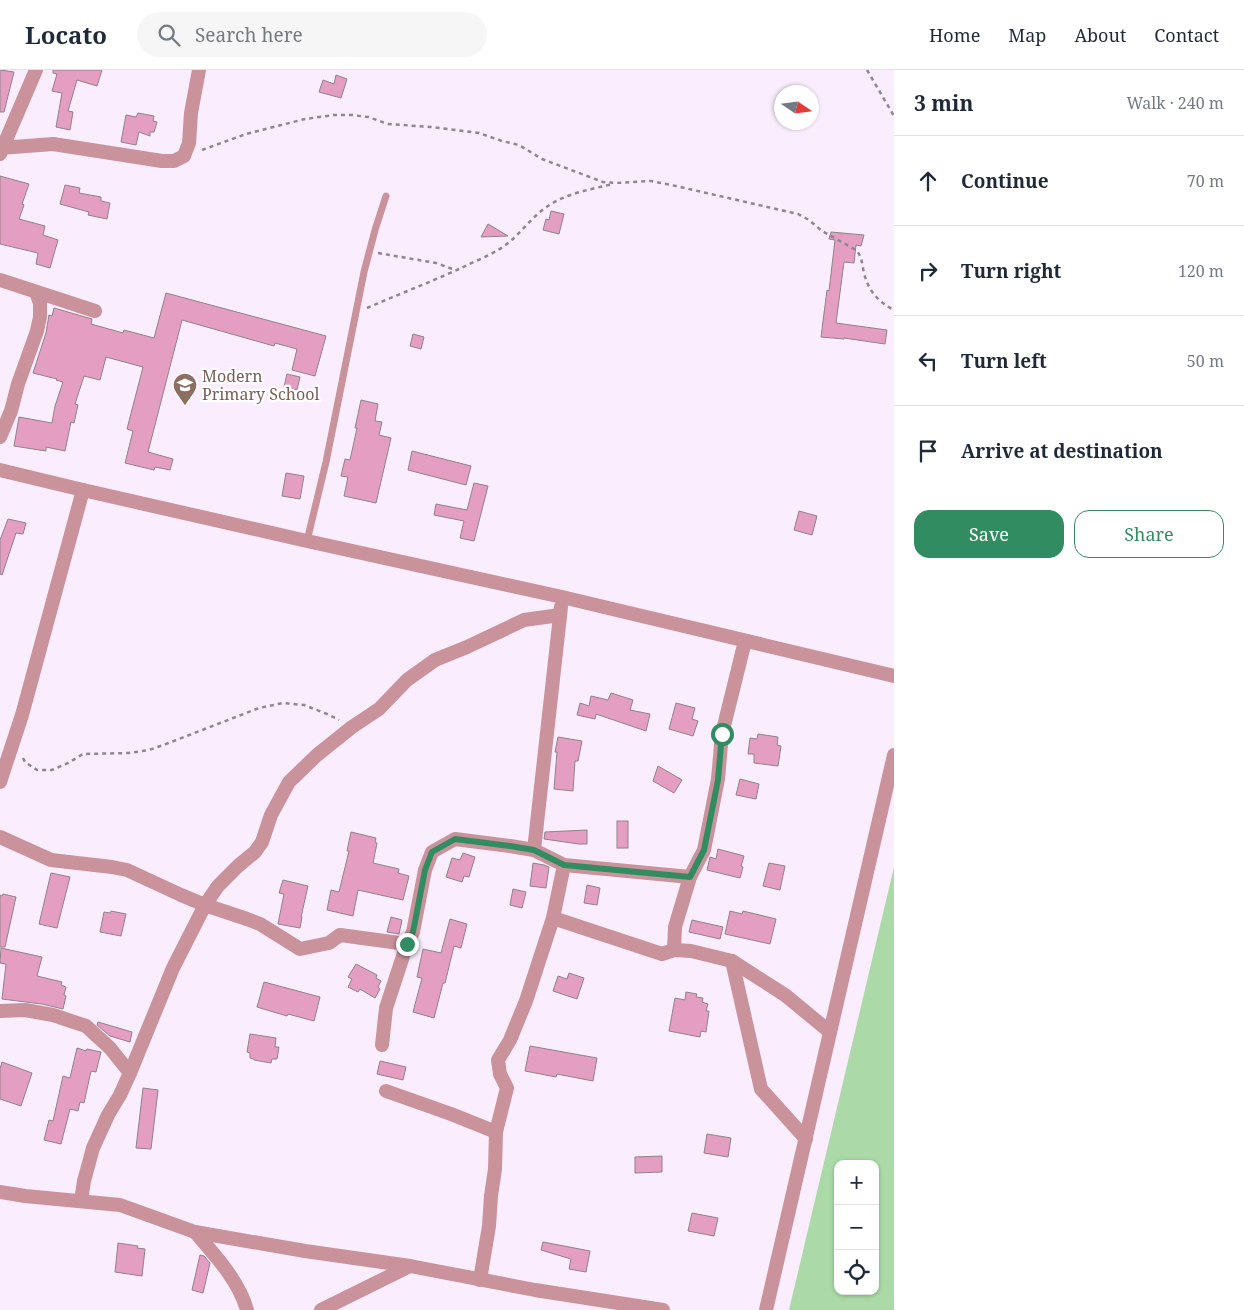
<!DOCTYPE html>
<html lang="en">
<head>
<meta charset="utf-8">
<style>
  :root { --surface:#fff; --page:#f6f6f7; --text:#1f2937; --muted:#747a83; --line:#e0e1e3; --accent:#328c62 }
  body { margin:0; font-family:"Noto Serif",serif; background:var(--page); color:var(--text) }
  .controls { position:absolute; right:15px; bottom:15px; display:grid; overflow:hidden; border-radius:10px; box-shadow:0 1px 4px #0004 }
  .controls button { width:45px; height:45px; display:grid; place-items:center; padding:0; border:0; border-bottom:1px solid var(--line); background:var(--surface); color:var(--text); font:25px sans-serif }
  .compass { position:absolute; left:774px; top:15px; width:45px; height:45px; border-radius:50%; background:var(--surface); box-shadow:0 1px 4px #0004; rotate:103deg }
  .stop { position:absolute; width:15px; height:15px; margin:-11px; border:4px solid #328c62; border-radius:50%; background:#fff }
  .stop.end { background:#328c62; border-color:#fff; box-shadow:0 1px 5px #0008 }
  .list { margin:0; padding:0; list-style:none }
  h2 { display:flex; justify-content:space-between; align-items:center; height:65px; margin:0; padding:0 20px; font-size:21px }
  h2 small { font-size:16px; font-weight:400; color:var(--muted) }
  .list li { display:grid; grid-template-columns:32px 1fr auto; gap:15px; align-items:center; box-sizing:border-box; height:90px; padding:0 20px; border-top:1px solid var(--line) }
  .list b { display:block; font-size:19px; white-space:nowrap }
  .list em { font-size:16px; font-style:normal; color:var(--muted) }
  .actions { display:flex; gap:10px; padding:15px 20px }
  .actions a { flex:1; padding:11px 0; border:1px solid var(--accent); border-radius:15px; text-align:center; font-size:18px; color:var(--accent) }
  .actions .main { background:var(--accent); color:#fff }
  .icon { flex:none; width:28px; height:28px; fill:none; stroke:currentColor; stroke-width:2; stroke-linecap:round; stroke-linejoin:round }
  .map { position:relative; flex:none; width:894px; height:1240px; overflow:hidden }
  header { display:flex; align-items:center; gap:30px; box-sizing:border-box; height:70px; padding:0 25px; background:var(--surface); border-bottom:1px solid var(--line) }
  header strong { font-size:24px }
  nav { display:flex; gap:28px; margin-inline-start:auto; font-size:18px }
  .search { width:350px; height:45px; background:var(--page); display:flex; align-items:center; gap:12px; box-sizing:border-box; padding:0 18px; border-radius:28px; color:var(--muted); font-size:19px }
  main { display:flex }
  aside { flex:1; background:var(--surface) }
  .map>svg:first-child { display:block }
</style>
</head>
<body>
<header>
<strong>Locato</strong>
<div class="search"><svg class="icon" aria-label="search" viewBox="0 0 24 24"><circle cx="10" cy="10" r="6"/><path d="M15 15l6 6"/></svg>Search here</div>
<nav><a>Home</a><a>Map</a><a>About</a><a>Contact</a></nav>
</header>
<main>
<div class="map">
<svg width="894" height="1240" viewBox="0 0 894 1240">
  <rect width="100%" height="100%" fill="#faedfd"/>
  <path fill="#abdaa8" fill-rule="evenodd" d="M894 797V1240H789ZM838 1094H875V1221H838Z"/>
  <g fill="#e49ec1" stroke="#938189">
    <path d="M0 0 14 2 4 42H0Z"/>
    <path d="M53 0H102L97 16 77 10 68 41 73 42 70 60 56 57 62 23 52 21 57 4 53 3Z"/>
    <path d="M336 5 347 9 341 28 319 22 323 10 334 14Z"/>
    <path d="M138 43 154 46 153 51 157 52 154 62H150V66L139 62 136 75 121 72 126 45 136 47Z"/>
    <path d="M0 106 29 114 22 134 24 135 19 149 45 156 43 165 58 170 50 198 36 194 38 183 0 174Z"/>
    <path d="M65 115 80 118 79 123 101 127V131L110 133 107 149 88 145 89 142 60 134Z"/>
    <path d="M551 141 564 144 559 164 543 160 546 149 549 150Z"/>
    <path d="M488 154 508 166 481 167Z"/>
    <path d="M831 162 864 165 861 176 856 175 854 193 844 192 836 253 887 260 885 274 844 268V269L821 267 827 220 829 221 835 170 829 169Z"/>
    <path d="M166 223 326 266 315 306 292 300 297 279 275 273 274 276 182 250 148 382 173 389 170 400 155 397 154 400 125 393 133 361 127 359 143 297 106 287 100 310 84 306 75 334 78 335 74 353 71 352 65 381 46 377V381L14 376 19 347 52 353 55 336 63 312 56 310 57 309 33 303 46 263 49 245 52 246 54 238 92 249 91 254 123 263 124 260 154 268Z"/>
    <path d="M413 264 424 267 421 279 410 276Z"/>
    <path d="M287 304 300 307 297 320 284 317Z"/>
    <path d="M361 330 378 334 375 351 382 352 379 365 391 368 376 433 344 426 348 407 341 406 345 389 350 390 357 358H355Z"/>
    <path d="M412 381 471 396 466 415 408 400Z"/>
    <path d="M286 403 304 406 300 429 282 426Z"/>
    <path d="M474 413 488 416 474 471 460 468 464 451 434 445 436 434 467 440Z"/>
    <path d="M799 441 817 446 812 465 794 460Z"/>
    <path d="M8 449 26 453 23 464 16 463 2 505 0 504V470Z"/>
    <path d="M611 623 633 630 630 640 650 644 646 661 596 644 595 649 577 645 580 633 589 636 591 626 608 630Z"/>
    <path d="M676 633 695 638 692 649 698 651 693 666 669 659Z"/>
    <path d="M758 664 778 667 777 675 781 676 778 696 754 693V684H748L750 668 757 669Z"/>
    <path d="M558 667 582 671 578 691H575L573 721 554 719 557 682H555Z"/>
    <path d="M658 696 682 710 674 723 653 711Z"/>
    <path d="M740 709 759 714 756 729 736 725Z"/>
    <rect x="617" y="751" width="11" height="27"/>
    <path d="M587 760V774H579L544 769 545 762Z"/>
    <path d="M351 762 376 768 375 772 377 773 373 793 399 799 398 803 409 806 403 830 358 820 353 846 327 840 331 820 339 822 349 781H347Z"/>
    <path d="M718 779 744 786 741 796 743 797 740 808 707 800 710 787 716 789Z"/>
    <path d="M463 783 475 787 469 807 464 806 462 812 446 807 452 788 460 790Z"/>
    <path d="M533 793 544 795 549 797 546 818 530 816Z"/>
    <path d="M769 793 785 796 780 820 763 816Z"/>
    <path d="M51 803 70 807 57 858 39 854Z"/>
    <path d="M283 810 308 816 301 847H302L300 858 278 854 284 824 279 823Z"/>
    <path d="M587 815 600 818 597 835 584 833Z"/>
    <path d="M513 819 526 822 522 838 510 835Z"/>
    <path d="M3 824 16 827 5 877H0V825L2 826Z"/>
    <path d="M111 841 126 844 121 866 100 862 104 842 110 843Z"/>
    <path d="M730 841 742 844 743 841 776 849 770 874 725 864Z"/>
    <path d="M391 847 402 850 399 864 387 862Z"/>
    <path d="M450 849 467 854 461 878 454 876 445 913H443L434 948 413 942 422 908 417 907 423 879 441 883Z"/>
    <path d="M692 850 723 857 720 869 689 862Z"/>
    <path d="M1 878 42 887 37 906 62 912 61 915 66 917 64 925 66 926 63 939 42 934 2 929 6 894 0 893Z"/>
    <path d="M356 894 377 905 376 908 381 911 378 917 380 919 375 928 360 919 358 922 348 917 352 909 348 907Z"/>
    <path d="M569 903 584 908 577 929 553 921 558 906 567 909Z"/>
    <path d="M264 912 320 927 314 951 288 944 287 946 257 937Z"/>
    <path d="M686 922 697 924 696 927 703 928 702 932 708 934 706 941H709L706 962 701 961 700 967 669 961 675 928 685 930Z"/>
    <path d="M98 952 132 962 130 972 110 966 97 955Z"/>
    <path d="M250 964 276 968 275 977H279L277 989H272L271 993 254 990V989L250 988V983L247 982Z"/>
    <path d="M530 976 597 988 593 1011 557 1004 556 1007 525 1001Z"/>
    <path d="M77 978 86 981 87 979 101 982 96 1002 91 1001 84 1033 80 1032 78 1041 70 1039 61 1074 44 1070 49 1050 53 1051 63 1006 70 1008Z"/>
    <path d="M380 991 406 997 403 1010 377 1004Z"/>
    <path d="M2 992 32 1003 21 1036 0 1029V999Z"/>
    <path d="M143 1018 158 1020 151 1079 136 1078Z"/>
    <path d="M707 1064 731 1068 728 1087 704 1083Z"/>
    <path d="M662 1086V1102L635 1103V1087Z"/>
    <path d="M692 1143 718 1148 714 1166 688 1161Z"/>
    <path d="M543 1172 590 1181 586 1202 569 1199 571 1189 541 1180Z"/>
    <path d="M118 1173 138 1176 137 1178 145 1179 142 1206 115 1202Z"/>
    <path d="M200 1185 204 1186 210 1193 203 1223 192 1220Z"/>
  </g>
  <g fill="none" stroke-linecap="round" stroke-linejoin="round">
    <g stroke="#8f8691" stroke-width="2.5" stroke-dasharray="4 4" stroke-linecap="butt">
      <path d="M867 0 894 46"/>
      <path d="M202 80 246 64 305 49 334 45H352L368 47 388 54 431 57 479 63 502 71 519 75 542 89 603 112 615 113 651 111 676 116 798 144 809 150 822 161 856 180C862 186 862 194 864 203 868 220 878 232 894 240"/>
      <path d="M378 183 436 193 455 200"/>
      <path d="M367 238C397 225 428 213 459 199 473 192 489 186 503 177 520 165 531 147 548 136 567 123 592 119 613 114"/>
      <path d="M23 688 25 692 37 700H52L68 693 83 684 129 683 149 680 166 674 259 638 283 633 304 635 327 644 339 650"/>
    </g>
    <path stroke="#ca929b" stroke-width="7" d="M307 471 326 392 364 202 375 160 386 126"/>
    <g stroke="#ca929b" stroke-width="14">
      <path d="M0 78 53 74 162 91H174L184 86 189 73 191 43 199 0"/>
      <path d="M0 84 36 0"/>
      <path d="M0 210 95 241"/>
      <path d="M0 367 11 341 18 314 37 261 40 247V233L36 222"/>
      <path d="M0 400 83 420 307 471 562 527 894 606"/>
      <path d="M561 537 534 780 564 795 690 807"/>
      <path d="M0 712 22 645 83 420"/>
      <path d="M0 767 51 790 112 797 127 800 181 825 205 835 247 849 260 854 300 879 329 873 340 865 407 874"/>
      <path d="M553 848 662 884 674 880 691 881 732 891 785 925 830 962"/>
      <path d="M674 880 675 857 690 807 704 780 718 709 722 664 745 571"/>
      <path d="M732 891 761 1019 806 1069"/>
      <path d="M0 941 25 940 53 945 86 956 110 978 130 1003"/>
      <path d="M382 975 386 938 407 874 413 862 425 800 432 782 455 769 510 776 534 780"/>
      <path d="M386 1021 451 1044 496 1062 495 1099 491 1126 489 1156 480 1210"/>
      <path d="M496 1062 507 1018 500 1004 498 990 510 970 526 931 553 848 564 795"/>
      <path d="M0 1122 25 1126 120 1135 195 1162 305 1181 410 1196 535 1220 663 1240"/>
      <path d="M81 1131 84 1111 93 1078 108 1045 120 1025 130 1003 173 898 205 835 218 816 238 796 255 782 262 772 271 745 289 712 317 685 352 657 379 639 407 610 435 590 467 577 524 550 560 545"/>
      <path d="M195 1162C215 1185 239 1211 247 1240"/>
      <path d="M321 1240 410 1196"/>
      <path d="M766 1240 894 685"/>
    </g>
  </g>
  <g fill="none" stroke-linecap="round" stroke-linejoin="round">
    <path stroke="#328c62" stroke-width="6" d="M407 874 413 862 425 800 432 782 455 769 510 776 534 780 564 795 690 807 704 780 718 710 722 664"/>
  </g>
  <defs>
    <symbol id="school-pin" viewBox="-11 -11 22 30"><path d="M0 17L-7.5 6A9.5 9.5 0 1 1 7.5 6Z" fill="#8d6e63" stroke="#fff"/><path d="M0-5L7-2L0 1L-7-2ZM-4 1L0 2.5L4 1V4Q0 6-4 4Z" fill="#fff"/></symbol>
  </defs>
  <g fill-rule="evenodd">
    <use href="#school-pin" x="171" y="301" width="28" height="38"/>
  </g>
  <g text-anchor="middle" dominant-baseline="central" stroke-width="4.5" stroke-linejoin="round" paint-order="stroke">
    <g font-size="16" fill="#785e54" stroke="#fff" text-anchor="start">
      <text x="202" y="306">Modern<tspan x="202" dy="18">Primary School</tspan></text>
    </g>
  </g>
</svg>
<div class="controls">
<button>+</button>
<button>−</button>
<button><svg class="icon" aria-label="locate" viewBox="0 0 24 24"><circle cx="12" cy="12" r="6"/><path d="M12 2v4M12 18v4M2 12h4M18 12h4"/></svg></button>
</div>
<svg class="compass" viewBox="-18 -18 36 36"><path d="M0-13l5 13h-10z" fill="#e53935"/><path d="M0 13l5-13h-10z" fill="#747a83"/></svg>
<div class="stop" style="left:722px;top:664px"></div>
<div class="stop end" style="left:407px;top:874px"></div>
</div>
<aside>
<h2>3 min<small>Walk · 240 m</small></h2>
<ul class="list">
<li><svg class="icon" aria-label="ahead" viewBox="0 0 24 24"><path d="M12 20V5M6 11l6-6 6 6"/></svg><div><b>Continue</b></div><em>70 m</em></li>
<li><svg class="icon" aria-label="right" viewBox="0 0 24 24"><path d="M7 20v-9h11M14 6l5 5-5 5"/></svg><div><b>Turn right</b></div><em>120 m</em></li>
<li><svg class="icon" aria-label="left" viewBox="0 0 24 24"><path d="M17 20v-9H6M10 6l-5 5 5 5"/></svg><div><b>Turn left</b></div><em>50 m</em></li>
<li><svg class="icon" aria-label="arrive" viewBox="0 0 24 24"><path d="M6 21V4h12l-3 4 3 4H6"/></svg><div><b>Arrive at destination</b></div></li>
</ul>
<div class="actions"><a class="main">Save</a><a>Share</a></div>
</aside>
</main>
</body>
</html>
